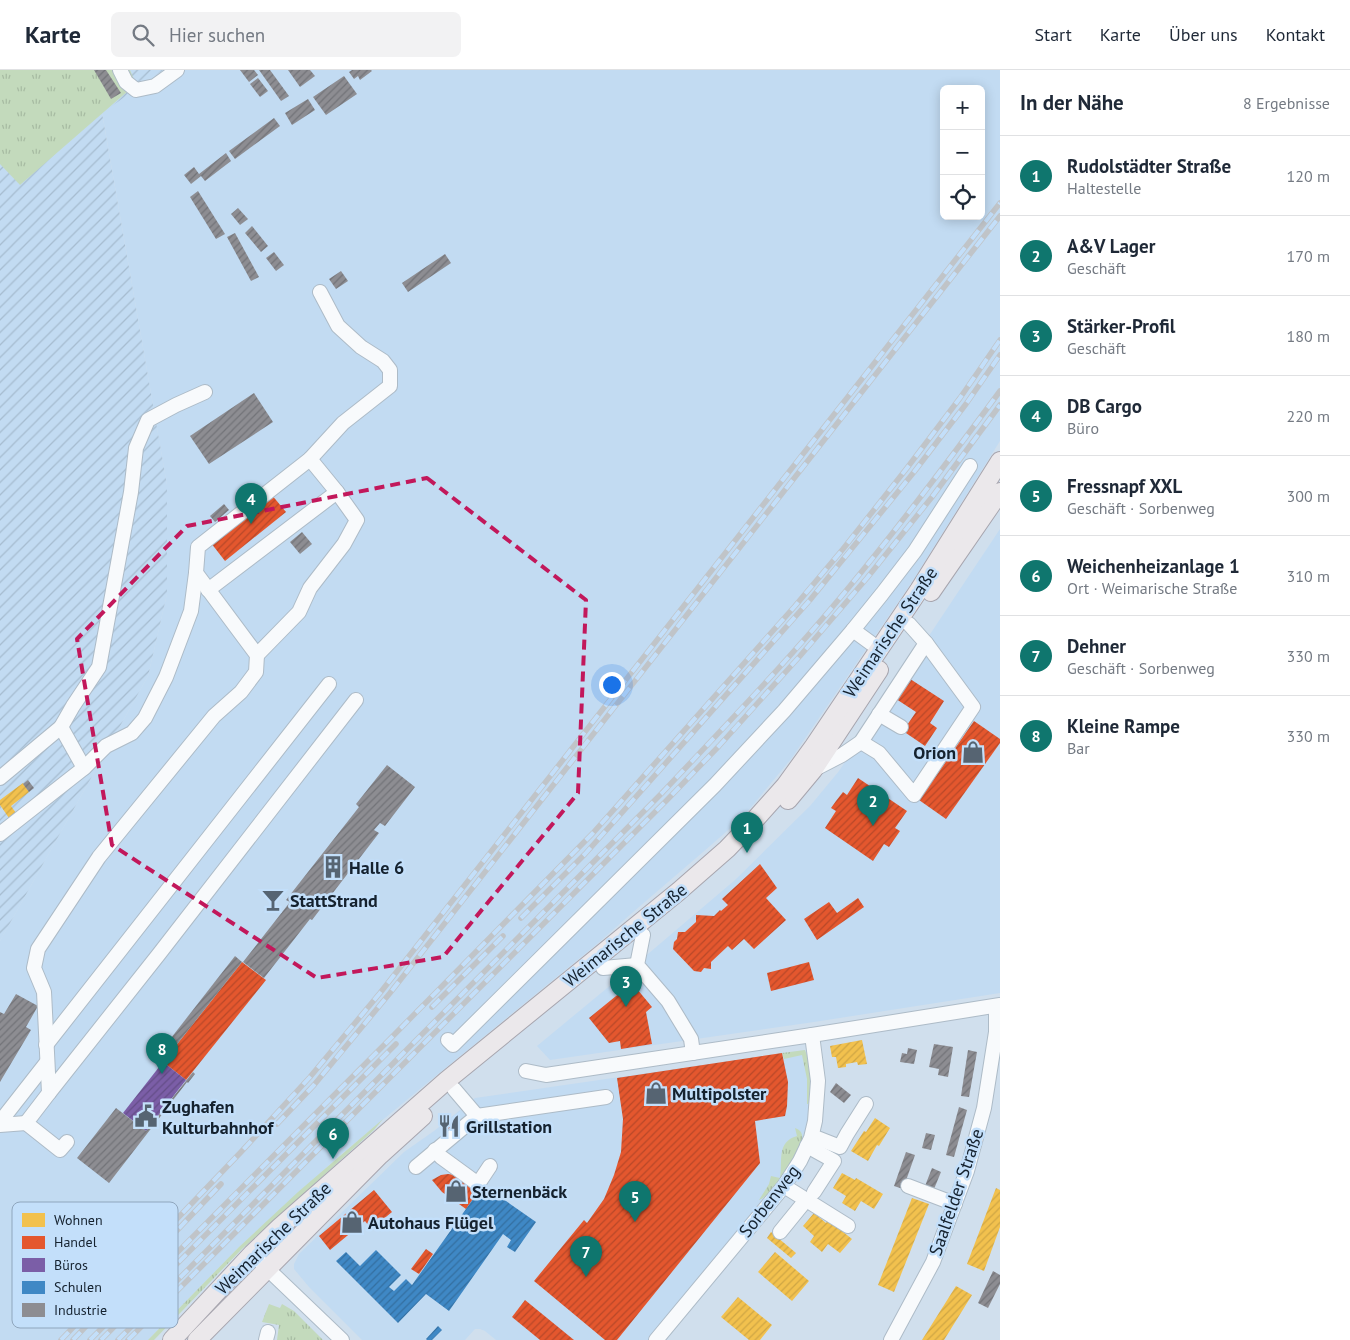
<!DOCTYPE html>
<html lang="de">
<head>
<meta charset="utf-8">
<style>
  :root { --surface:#fff; --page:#f2f2f3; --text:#1f2937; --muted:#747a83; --line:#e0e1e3; --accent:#0f766e }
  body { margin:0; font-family:"PT Sans",sans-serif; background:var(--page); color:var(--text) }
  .controls { position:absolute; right:15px; top:15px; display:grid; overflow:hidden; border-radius:8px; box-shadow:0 2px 12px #0003 }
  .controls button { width:45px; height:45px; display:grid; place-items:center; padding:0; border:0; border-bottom:1px solid var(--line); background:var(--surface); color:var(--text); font:25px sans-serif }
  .you { position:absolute; left:611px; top:614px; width:18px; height:18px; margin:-12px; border:4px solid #fff; border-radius:50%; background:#1a73e8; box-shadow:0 0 0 8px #1a73e833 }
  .badge { display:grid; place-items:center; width:32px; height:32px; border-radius:50%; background:var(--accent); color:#fff; font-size:16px; font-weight:700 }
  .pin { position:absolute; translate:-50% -41px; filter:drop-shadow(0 1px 2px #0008) }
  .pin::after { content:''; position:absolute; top:26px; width:18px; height:15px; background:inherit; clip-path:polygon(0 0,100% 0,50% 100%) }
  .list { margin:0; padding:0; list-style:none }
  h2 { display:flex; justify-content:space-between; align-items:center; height:65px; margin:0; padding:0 20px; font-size:21px }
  h2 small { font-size:16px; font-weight:400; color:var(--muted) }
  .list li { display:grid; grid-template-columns:32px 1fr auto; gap:15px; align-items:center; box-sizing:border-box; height:80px; padding:0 20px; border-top:1px solid var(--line) }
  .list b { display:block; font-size:19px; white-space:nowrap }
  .list p { margin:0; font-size:16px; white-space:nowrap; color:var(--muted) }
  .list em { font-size:16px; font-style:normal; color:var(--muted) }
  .icon { flex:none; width:28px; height:28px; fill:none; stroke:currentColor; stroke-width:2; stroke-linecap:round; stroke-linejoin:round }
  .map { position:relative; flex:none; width:1000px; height:1270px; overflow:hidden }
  header { display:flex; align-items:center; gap:30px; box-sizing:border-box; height:70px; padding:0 25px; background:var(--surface); border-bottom:1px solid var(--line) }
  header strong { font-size:24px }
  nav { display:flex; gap:28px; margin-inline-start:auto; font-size:18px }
  .search { width:350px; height:45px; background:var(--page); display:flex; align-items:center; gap:12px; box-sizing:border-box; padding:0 18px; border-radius:8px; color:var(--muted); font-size:19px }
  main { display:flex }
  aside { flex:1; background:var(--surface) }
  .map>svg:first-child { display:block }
</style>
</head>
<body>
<header>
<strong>Karte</strong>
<div class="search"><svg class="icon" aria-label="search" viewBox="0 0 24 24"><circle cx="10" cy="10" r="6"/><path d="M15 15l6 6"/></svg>Hier suchen</div>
<nav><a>Start</a><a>Karte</a><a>Über uns</a><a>Kontakt</a></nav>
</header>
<main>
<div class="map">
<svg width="1000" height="1270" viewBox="0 0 1000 1270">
  <defs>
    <pattern id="industrial-furrows" width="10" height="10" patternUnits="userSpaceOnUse" patternTransform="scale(1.25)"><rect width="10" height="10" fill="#c2dbf2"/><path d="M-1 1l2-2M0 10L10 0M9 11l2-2" fill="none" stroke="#a6bcd0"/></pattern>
    <pattern id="grass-tufts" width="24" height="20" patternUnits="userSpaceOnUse" patternTransform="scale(1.25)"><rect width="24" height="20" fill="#c3dabc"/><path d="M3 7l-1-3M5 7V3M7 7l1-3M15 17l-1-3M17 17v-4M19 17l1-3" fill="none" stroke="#a7bba2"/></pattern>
    <pattern id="homes-hatch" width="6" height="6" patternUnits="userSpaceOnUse" patternTransform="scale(1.25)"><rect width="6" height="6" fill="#f2c14e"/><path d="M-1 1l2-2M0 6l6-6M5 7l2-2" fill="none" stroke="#cfa644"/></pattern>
    <pattern id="shops-hatch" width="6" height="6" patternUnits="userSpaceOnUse" patternTransform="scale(1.25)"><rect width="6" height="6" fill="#e4572e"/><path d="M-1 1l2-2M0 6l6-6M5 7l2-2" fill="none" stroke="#b84828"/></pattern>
    <pattern id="offices-hatch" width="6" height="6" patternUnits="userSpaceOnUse" patternTransform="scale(1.25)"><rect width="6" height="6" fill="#7b5ea7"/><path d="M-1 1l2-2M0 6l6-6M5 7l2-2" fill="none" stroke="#644d88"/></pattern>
    <pattern id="schools-hatch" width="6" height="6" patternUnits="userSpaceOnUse" patternTransform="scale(1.25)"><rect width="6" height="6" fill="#3f88c5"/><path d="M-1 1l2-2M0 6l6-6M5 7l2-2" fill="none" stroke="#346fa0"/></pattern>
    <pattern id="industry-hatch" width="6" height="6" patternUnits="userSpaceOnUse" patternTransform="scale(1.25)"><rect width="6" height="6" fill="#8d8d92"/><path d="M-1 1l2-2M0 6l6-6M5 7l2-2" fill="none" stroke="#727378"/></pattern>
  </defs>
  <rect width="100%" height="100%" fill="#d0dfed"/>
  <g fill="#c2dbf2" fill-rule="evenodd">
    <path d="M163 0H1000V371L912 512 791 689 743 747 710 776 632 843 597 874 426 1014 338 1087 239 1177 148 1270H0V871L148 606 167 524V415L102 42ZM944 19H981V146H944Z"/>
    <path d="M1000 459V923L814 952 550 990 537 976 635 895 735 810 810 736 839 701Z"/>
    <path d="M805 980 808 987 811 1039 808 1054 798 1079 784 1104 775 1116 648 1270H496L485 1261 480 1259H475L465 1270H362L309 1217 294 1199V1194L299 1184 404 1082 434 1061 475 1028Z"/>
  </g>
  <path fill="url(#industrial-furrows)" d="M0 0H163L102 43 167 415V524L148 606 0 871Z"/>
  <g fill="url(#grass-tufts)">
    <path d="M0 0H130L136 14 20 115 0 94Z"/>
    <path d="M805 980C811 995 815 1018 808 1034H807V1009L802 985 784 989 782 983Z"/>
    <path d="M383 1049 374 1060 242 1179 154 1270H148L239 1177 298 1122Z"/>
    <path d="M795 1058C801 1060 803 1064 802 1070 800 1083 771 1127 759 1130L769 1114 771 1106 780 1108C783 1091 776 1072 797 1066Z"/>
    <path d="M269 1234 280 1238 282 1234 294 1241 323 1270H277L279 1255 262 1252Z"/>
  </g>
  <g fill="url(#homes-hatch)">
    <path d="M23 713 29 722 11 736 16 743 9 748 0 735V730Z"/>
    <path d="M862 970 867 994 858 995 857 992 846 994V997L838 998 836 987H832L830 976Z"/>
    <path d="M875 1048 890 1058 879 1076 877 1075 868 1091 851 1081 864 1061 866 1062Z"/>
    <path d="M842 1103 855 1110 856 1108 883 1124 874 1139 861 1131 855 1141 842 1133 846 1126 833 1118Z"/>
    <path d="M996 1118 1000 1120V1157L984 1201 967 1194Z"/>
    <path d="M912 1128 929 1134 894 1222 878 1215Z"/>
    <path d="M814 1143 826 1153 828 1150 852 1169 840 1183 828 1174 822 1182 810 1172 814 1166 803 1156Z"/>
    <path d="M771 1162 796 1183 791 1188 767 1168Z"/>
    <path d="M775 1182 809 1211 792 1231 758 1202Z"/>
    <path d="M956 1216 972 1225 944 1270H922Z"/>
    <path d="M738 1227 772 1255 760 1270H749L721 1247Z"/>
  </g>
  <g fill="url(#shops-hatch)">
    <path d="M271 424 286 442 225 491 211 473Z"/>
    <path d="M904 605 944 631 930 653 937 658 925 676 903 661 916 642 890 625Z"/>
    <path d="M974 651 1000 669V673L946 749 919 730Z"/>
    <path d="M858 708 907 741 895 758 900 761 889 777 884 774 873 791 825 758 836 741 831 738 836 731 843 722 847 725Z"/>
    <path d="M760 794 777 818 766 828 786 850 754 879 744 869 732 880 728 876 711 892V899L704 898 701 902 694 901 673 879 674 872 677 869 678 862H685L696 852V845L714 846 720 840 721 841 728 835 722 829Z"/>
    <path d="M858 828 864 837 817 870 804 849 829 832 837 843Z"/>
    <path d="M242 892 266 910 186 1010 163 992Z"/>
    <path d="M809 892 814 910 771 921 767 903Z"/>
    <path d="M632 913 652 937 646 942 652 974 621 979 620 971 609 973 589 948Z"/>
    <path d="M782 983 788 1012 787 1036 785 1046 755 1051 760 1093 617 1270H605L534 1211 584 1150 587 1153 604 1129 614 1105 621 1082 623 1049 617 1008Z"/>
    <path d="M451 1050 454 1054 446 1061 442 1057Z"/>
    <path d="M448 1104 455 1105 479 1120 466 1139 442 1122 432 1110 441 1105Z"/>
    <path d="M374 1120 392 1142 371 1159 365 1151 330 1180 319 1166Z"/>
    <path d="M426 1179 433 1184 419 1204 411 1199Z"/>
    <path d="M525 1230 574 1270H540L512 1247Z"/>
  </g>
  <path fill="url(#offices-hatch)" d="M163 992 186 1010 146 1061 123 1043Z"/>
  <g fill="url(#schools-hatch)">
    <path d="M483 1115 536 1152 515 1182 507 1177 511 1170 503 1164 449 1241 426 1224 398 1253 336 1191 346 1182 360 1196 376 1180 401 1205 389 1217 394 1221 406 1209 412 1215Z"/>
    <path d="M438 1256 442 1260 432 1270H427L426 1269Z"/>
  </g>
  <g fill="url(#industry-hatch)">
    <path d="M94 0H106L121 23 111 29Z"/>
    <path d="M240 0H254L258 5 249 12Z"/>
    <path d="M259 0H270L289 26 281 31Z"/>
    <path d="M288 0H310L315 6 300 17Z"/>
    <path d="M352 0H371L372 1 360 10 358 6 354 9 349 2Z"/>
    <path d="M344 6 357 24 326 45 313 27Z"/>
    <path d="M258 8 268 21 260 27 250 14Z"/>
    <path d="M308 29 315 40 292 55 285 43Z"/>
    <path d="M274 48 280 56 235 89 229 81Z"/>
    <path d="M226 83 231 91 205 111 201 106 191 114 184 105 194 97 199 104Z"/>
    <path d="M198 121 225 164 216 169 190 127Z"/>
    <path d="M238 138 248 149 240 155 231 144Z"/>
    <path d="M252 156 268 176 261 182 245 163Z"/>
    <path d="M235 163 259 207 251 211 227 167Z"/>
    <path d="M274 182 284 195 276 201 266 188Z"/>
    <path d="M445 184 451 193 408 222 402 213Z"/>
    <path d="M341 201 348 211 336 219 329 209Z"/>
    <path d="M254 323 273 352 209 394 190 366Z"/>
    <path d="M224 434 229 440 215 452 210 446Z"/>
    <path d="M302 462 312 474 300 484 290 472Z"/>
    <path d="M387 695 415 717 385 756 380 753 374 760 379 763 312 850 310 849 264 908 243 892 290 832 286 830 359 737 356 734Z"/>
    <path d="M28 710 34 718 29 722 23 714Z"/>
    <path d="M235 886 242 892 163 992 157 986Z"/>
    <path d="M16 924 38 936 26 957 31 960 0 1012V942L4 944Z"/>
    <path d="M934 974 953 977 948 1007 938 1005 939 999 929 997Z"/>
    <path d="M908 978 917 980 914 994 900 992 902 983 907 984Z"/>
    <path d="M968 980 977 982 969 1027 961 1026Z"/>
    <path d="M193 1002 195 1004 188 1013 187 1012 109 1113 77 1088 116 1038 146 1061Z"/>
    <path d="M836 1013 851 1025 844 1033 830 1022Z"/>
    <path d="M959 1037 967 1040 954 1087 946 1085Z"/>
    <path d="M926 1063 935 1065 931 1080 922 1078Z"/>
    <path d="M906 1082 915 1085 903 1119 894 1116Z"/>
    <path d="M932 1098 941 1102 934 1119 925 1116Z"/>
    <path d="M993 1201 1000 1205V1214L988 1238 978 1233Z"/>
  </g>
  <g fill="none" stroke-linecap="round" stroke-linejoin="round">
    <defs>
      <g id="minor">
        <path d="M120 0 126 12 136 20 155 16 177 0"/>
        <path d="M208 520 337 422 310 389"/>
        <path d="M853 560 879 579"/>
        <path d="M257 585 299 542 310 518 344 474 357 450 337 422"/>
        <path d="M879 644 901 657"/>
        <path d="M61 657 73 636 99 597 131 422 136 378 148 350 176 335 205 322"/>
        <path d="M861 672 879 683 914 725 973 637 926 573"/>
        <path d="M813 700 842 685 861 672 926 573 909 554"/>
        <path d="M0 708 61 657 84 698"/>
        <path d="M0 764 84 698 106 676 132 663 145 648 166 607 191 541 196 503"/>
        <path d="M643 865 637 895 668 931 691 969 693 983"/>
        <path d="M603 898 637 895"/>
        <path d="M448 970 453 975 715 715 784 641 853 560 882 524 915 481 970 396"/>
        <path d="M46 975 329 614"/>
        <path d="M526 1001 546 1005 812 965 1000 935"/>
        <path d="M454 1019 477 1046"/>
        <path d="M49 1023 159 884 356 630"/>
        <path d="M0 1052 47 992"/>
        <path d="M0 1055 26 1053"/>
        <path d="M812 1066 840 1077 847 1064 866 1034"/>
        <path d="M67 1072 60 1080 26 1053 49 1023 44 922 34 898 38 879 99 787 214 646 241 622 256 602 257 585 196 503 198 477 310 389 343 353 390 316V300L383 291 361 277 338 256 320 222"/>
        <path d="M807 1076 834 1091 814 1122"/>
        <path d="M435 1080 441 1087 478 1114 490 1096"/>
        <path d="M416 1097 477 1046 606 1027"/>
        <path d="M784 1116 848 1156"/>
        <path d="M908 1116 955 1134"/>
        <path d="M780 1162 806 1130"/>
        <path d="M252 1184 342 1270"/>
        <path d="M266 1270 268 1262"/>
        <path d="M656 1270 784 1116 800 1091 811 1068 815 1051 818 1011 812 965"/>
        <path d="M891 1270 933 1192 967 1101 984 1038 996 962V936"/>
      </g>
      <g id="major">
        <path d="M931 522 1000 422"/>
        <path d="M788 730 813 700 879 600"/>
        <path d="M172 1270 252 1184 280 1157 446 1011 679 821 727 779 751 754 785 716 814 676 919 520 1000 391"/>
        <path d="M197 1270 380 1085 423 1046"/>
      </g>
    </defs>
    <use href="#minor" stroke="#adbbc7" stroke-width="16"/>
    <use href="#major" stroke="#a7a5ae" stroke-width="20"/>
    <use href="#minor" stroke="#f8fafc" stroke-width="14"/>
    <use href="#major" stroke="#ebe8eb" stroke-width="18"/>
    <defs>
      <g id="rail">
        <path d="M521 848 585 784 619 746 810 530 914 402 966 334 1000 285"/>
        <path d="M432 937 503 866"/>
        <path d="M277 1054 314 1015 390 923 1000 146"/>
        <path d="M61 1270 241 1082 310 1007 380 923 1000 133"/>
        <path d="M73 1270 221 1114"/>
        <path d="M90 1270 389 970 593 763 795 536 843 479 907 398 960 328 1000 270"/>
        <path d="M101 1270 396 974"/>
        <path d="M118 1270 662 723C724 657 787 592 845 522 899 457 950 389 1000 321"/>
        <path d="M128 1270 667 730 719 676 800 586 867 508 932 427 1000 335"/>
      </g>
    </defs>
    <use href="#rail" stroke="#c0c4c8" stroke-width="5.5"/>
    <use href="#rail" stroke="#c3dffa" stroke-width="4" stroke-dasharray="11" stroke-linecap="butt"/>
  </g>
  <path fill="none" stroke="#c2185b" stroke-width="4" stroke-dasharray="10 6" stroke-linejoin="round" d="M427 408 586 530 578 723 443 887 317 908 112 775 77 569 187 456Z"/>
  <defs>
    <symbol id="shop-bare" viewBox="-9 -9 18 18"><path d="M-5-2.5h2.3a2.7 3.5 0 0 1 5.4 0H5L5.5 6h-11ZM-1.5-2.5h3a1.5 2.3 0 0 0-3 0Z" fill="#566472" stroke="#c3dffa" stroke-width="2.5" paint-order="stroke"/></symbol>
    <symbol id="building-bare" viewBox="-9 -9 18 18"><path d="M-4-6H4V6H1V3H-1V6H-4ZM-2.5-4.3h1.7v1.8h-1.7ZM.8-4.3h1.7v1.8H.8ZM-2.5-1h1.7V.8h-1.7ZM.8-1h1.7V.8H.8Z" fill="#566472" stroke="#c3dffa" stroke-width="2.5" paint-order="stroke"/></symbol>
    <symbol id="bar-bare" viewBox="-9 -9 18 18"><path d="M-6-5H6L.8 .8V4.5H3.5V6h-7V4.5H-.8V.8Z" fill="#566472" stroke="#c3dffa" stroke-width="2.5" paint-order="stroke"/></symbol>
    <symbol id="civic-bare" viewBox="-9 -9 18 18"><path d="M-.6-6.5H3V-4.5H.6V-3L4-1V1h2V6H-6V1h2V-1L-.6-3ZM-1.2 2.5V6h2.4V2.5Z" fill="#566472" stroke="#c3dffa" stroke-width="2.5" paint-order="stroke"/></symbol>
    <symbol id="restaurant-bare" viewBox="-9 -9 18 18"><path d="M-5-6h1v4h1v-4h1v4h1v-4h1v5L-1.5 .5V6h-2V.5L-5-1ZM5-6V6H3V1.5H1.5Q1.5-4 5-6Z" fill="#566472" stroke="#c3dffa" stroke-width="2.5" paint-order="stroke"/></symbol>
  </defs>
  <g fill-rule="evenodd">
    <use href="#shop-bare" x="957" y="666" width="32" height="32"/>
    <use href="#building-bare" x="317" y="781" width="32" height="32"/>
    <use href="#bar-bare" x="257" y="814" width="32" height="32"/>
    <use href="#shop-bare" x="640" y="1007" width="32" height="32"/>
    <use href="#civic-bare" x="130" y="1030" width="32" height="32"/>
    <use href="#restaurant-bare" x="433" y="1040" width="32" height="32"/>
    <use href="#shop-bare" x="440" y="1105" width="32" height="32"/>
    <use href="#shop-bare" x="336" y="1136" width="32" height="32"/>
  </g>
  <g text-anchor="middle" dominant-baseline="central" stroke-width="5" stroke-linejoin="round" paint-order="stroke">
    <g font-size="18" fill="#15222f" stroke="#c3dffa">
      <text transform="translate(890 562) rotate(-56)">Weimarische Straße</text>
      <text transform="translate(625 865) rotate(-39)">Weimarische Straße</text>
      <text transform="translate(956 1122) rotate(-71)">Saalfelder Straße</text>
      <text transform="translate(769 1131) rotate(-52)">Sorbenweg</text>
      <text transform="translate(273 1168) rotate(-44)">Weimarische Straße</text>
    </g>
    <g font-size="18" font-weight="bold" fill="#15222f" stroke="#c3dffa" text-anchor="start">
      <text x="956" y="682" text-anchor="end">Orion</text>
      <text x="349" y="797">Halle 6</text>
      <text x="290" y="830">StattStrand</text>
      <text x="672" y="1023">Multipolster</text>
      <text x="162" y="1036">Zughafen<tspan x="162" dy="21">Kulturbahnhof</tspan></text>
      <text x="466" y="1056">Grillstation</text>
      <text x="472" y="1121">Sternenbäck</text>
      <text x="368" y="1152">Autohaus Flügel</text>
    </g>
  </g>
  <rect x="12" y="1132" width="166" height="126" rx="8" fill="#c3dffa" stroke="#8fa6bd" stroke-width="1"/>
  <rect x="22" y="1143" width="23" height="14" fill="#f2c14e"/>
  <rect x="22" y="1166" width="23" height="13" fill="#e4572e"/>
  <rect x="22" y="1188" width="23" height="14" fill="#7b5ea7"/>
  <rect x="22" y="1211" width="23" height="13" fill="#3f88c5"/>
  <rect x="22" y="1233" width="23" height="14" fill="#8d8d92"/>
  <g font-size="14" fill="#15222f">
    <text x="54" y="1155">Wohnen</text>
    <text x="54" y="1177">Handel</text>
    <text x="54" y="1200">Büros</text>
    <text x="54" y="1222">Schulen</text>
    <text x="54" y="1245">Industrie</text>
  </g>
</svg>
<div class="controls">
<button>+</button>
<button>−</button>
<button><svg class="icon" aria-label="locate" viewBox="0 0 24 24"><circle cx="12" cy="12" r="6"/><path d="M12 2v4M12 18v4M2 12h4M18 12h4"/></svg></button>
</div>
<div class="you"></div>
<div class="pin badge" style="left:747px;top:783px">1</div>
<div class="pin badge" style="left:873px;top:756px">2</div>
<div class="pin badge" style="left:626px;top:937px">3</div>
<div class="pin badge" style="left:251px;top:454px">4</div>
<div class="pin badge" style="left:635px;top:1152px">5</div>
<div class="pin badge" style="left:333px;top:1089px">6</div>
<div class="pin badge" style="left:586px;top:1207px">7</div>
<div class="pin badge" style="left:162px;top:1004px">8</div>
</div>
<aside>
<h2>In der Nähe<small>8 Ergebnisse</small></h2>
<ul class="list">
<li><span class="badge">1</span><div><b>Rudolstädter Straße</b><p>Haltestelle</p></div><em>120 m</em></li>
<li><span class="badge">2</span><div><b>A&amp;V Lager</b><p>Geschäft</p></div><em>170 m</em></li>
<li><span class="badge">3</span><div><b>Stärker-Profil</b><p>Geschäft</p></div><em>180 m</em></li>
<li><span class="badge">4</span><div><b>DB Cargo</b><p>Büro</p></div><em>220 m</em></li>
<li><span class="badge">5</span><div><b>Fressnapf XXL</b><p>Geschäft · Sorbenweg</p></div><em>300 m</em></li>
<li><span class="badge">6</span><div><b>Weichenheizanlage 1</b><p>Ort · Weimarische Straße</p></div><em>310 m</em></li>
<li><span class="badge">7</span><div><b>Dehner</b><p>Geschäft · Sorbenweg</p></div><em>330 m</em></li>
<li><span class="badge">8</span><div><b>Kleine Rampe</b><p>Bar</p></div><em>330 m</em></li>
</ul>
</aside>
</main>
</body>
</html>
